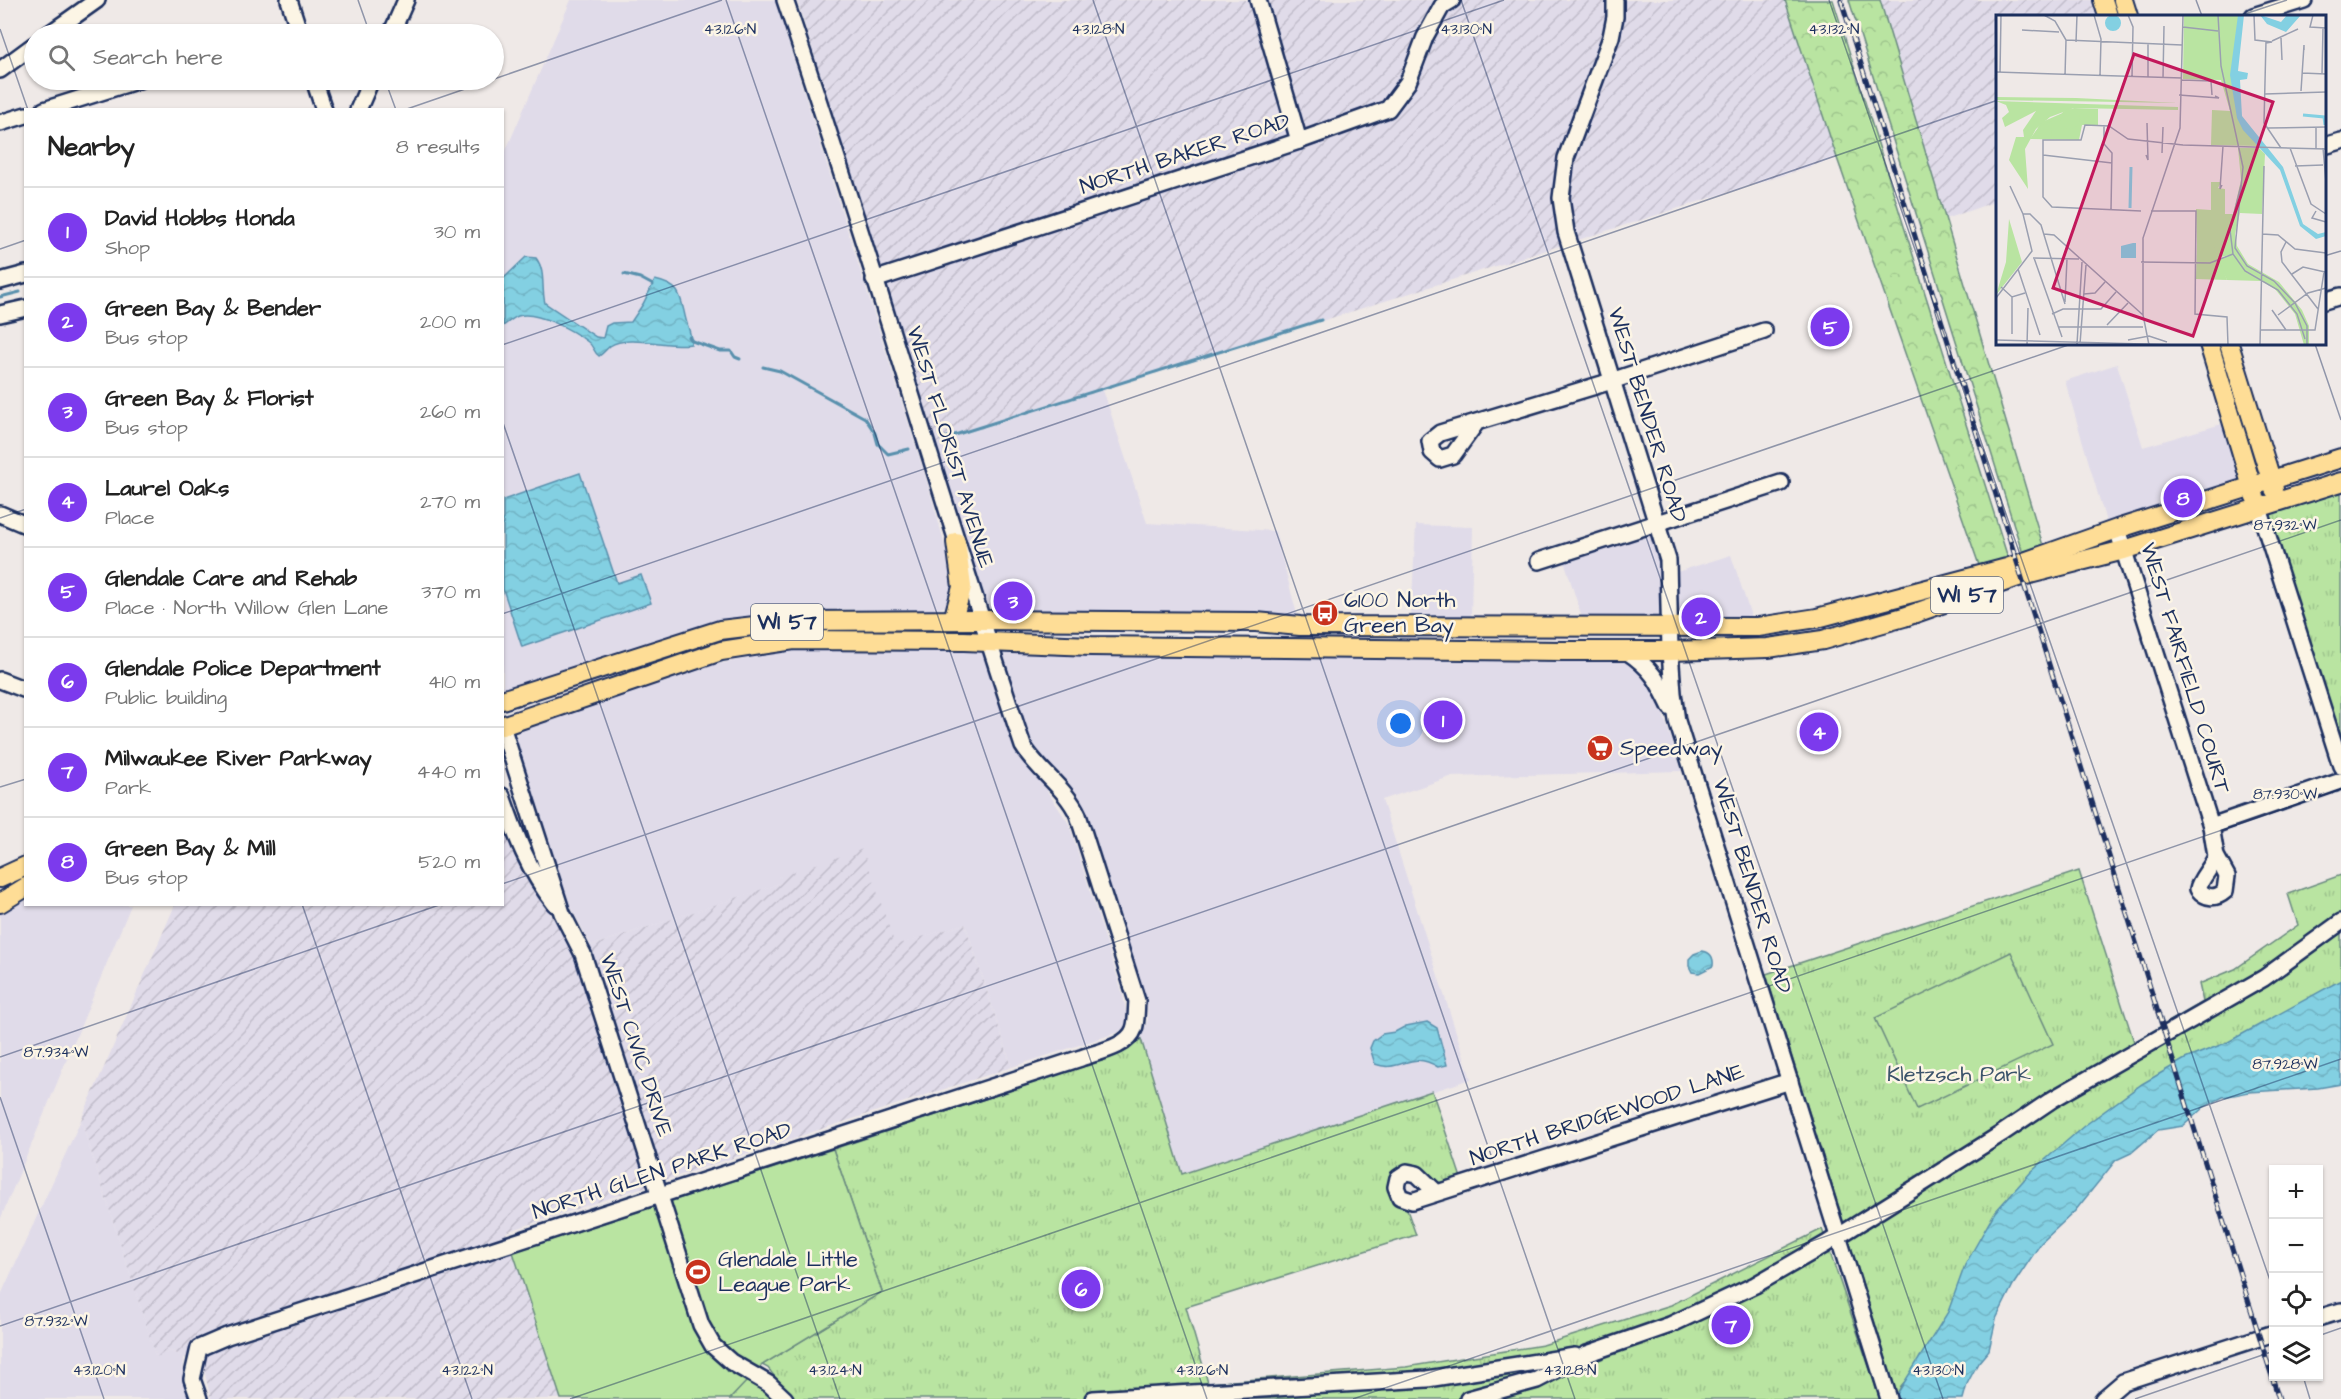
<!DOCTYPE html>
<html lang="en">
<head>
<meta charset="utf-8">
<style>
  :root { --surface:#fff; --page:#f6f6f6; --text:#222; --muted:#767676; --line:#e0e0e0; --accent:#7c3aed }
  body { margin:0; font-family:"Architects Daughter",sans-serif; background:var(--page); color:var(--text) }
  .controls { position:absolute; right:18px; bottom:18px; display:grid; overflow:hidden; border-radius:0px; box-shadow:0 2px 4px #0004 }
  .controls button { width:54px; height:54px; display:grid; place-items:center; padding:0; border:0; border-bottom:2px solid var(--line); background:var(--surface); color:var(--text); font:30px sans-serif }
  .you { position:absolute; left:1401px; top:724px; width:21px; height:21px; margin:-15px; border:4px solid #fff; border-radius:50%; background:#1a73e8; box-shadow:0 0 0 9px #1a73e833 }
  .badge { display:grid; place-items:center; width:39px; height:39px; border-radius:50%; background:var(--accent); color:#fff; font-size:20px; font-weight:700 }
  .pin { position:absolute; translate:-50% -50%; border:3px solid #fff; box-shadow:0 2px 6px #0006 }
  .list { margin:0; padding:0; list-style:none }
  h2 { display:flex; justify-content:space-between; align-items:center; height:78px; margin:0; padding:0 24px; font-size:26px }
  h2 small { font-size:20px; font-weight:400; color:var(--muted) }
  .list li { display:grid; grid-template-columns:39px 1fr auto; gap:18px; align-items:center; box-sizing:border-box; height:90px; padding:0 24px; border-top:2px solid var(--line) }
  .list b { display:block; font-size:22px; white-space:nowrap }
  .list p { margin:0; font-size:20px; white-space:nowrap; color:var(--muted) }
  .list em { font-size:20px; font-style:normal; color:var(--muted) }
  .icon { flex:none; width:33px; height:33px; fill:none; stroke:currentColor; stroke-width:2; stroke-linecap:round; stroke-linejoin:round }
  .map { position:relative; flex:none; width:2341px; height:1399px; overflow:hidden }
  .search { position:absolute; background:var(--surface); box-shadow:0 2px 4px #0004; left:24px; top:24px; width:480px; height:66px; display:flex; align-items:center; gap:15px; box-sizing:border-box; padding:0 21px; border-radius:33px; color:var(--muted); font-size:22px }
  .panel { position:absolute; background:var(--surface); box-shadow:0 2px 4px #0004; left:24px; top:108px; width:480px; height:798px; border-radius:0px }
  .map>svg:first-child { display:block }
</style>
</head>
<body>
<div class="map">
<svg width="2341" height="1399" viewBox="0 0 2341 1399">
  <defs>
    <pattern id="industrial-furrows" width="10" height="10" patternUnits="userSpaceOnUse" patternTransform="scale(1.5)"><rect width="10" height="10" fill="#e0dbe9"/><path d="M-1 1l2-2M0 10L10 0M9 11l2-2" fill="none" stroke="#c0bcca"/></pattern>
    <pattern id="forest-crowns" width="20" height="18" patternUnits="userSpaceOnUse" patternTransform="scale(1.5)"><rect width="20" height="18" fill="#b9e4a1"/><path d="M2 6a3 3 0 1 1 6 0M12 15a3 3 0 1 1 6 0" fill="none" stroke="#9ec48d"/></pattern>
    <pattern id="park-tufts" width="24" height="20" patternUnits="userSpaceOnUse" patternTransform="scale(1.5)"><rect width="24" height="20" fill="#b9e4a1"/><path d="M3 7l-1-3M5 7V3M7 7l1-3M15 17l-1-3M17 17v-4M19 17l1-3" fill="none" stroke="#9ec48d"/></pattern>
    <pattern id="water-waves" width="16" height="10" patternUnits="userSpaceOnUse" patternTransform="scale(1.5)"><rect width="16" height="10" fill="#83d0e2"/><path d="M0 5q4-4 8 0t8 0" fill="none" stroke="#71b3c4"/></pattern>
  </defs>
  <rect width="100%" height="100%" fill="#efe9e7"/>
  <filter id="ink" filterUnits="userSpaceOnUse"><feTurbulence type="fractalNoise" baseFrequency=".0167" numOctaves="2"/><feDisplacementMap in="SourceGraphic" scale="12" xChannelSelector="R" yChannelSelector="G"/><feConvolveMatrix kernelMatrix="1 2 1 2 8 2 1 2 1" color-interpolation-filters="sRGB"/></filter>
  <g filter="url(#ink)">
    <g fill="#e0dbe9">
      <path d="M571 0H775L929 488 955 581 949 603 944 607 929 611 841 609 781 613 724 621 675 634 503 692V157Z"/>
      <path d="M2117 364 2143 447 2232 421 2252 485 2109 532 2065 381Z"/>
      <path d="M1103 390 1147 523 1275 531 1300 626 981 620 956 542 936 443Z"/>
      <path d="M1416 525 1473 527 1471 617H1411Z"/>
      <path d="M1646 533 1651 534 1654 538 1660 572H1677L1731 555 1751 616 1701 619 1582 618 1564 560Z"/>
      <path d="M834 649 1492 655 1632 660 1654 687 1682 771 1450 777 1382 800 1471 1079 1182 1174 1141 1039 1148 1019 1147 1002 1098 848 1078 798 1068 786 1047 791 1069 824 1123 995 1127 1017 1124 1027 1119 1032 1012 1067 965 924 895 946 779 876 782 883 591 946 559 884 515 744 518 732 521 729 707 666 792 650Z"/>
      <path d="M25 887 26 904 131 905 0 1220V903Z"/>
      <path d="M81 1120 156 1356 171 1351 184 1357 183 1375 190 1399H0V1297Z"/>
    </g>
    <g fill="url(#industrial-furrows)">
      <path d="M797 0H1785L1837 158 936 443Z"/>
      <path d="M1880 0H2098L2103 16H1998L1997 201 1945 219Z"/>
      <path d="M503 815 525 873 565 937 591 946 781 883 779 876 863 849 895 945 965 924 1012 1067 506 1232 561 1399H211L203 1366 171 1351 156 1357 81 1120 175 905 502 904Z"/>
    </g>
    <g fill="url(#forest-crowns)" stroke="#6a8a80" stroke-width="1.5">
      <path d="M1785 0H1833L2008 558 1979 565 1837 158Z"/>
      <path d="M1849 0H1880L2044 549 2022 551Z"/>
    </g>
    <g fill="url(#park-tufts)" stroke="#6a8a80" stroke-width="1.5">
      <path d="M2341 492V742L2270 514Z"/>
      <path d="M2079 871 2134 1042 2203 1002 2199 984 2235 969 2298 925 2288 894 2341 875V1044L2146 1112 1901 1386 1897 1394 1766 974Z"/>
      <path d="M1141 1039 1182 1174 1432 1091 1461 1178 1441 1183 1403 1168 1401 1205 1406 1207 1416 1235 1186 1307 1208 1383 1406 1367 1543 1345 1671 1305 1822 1229 1880 1399H792L768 1368 762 1365 882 1292 833 1149 1109 1058 1124 1052Z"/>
      <path d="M747 1380 771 1394 774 1399H730Z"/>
    </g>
    <g fill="#b9e4a1" stroke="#6a8a80" stroke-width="1.5">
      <path d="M2011 952 2053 1044 1917 1109 1875 1018Z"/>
      <path d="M833 1149 882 1292 762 1365 730 1399H561L513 1252Z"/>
    </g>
    <g fill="url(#water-waves)" stroke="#5990ad" stroke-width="1.5">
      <path d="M526 257 536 258C546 271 541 288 545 303L596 337 603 338 606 326 612 323 631 322 643 304 655 280C682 286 680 296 686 320 688 328 692 335 691 344 671 348 627 334 610 346 606 349 604 353 599 356 593 352 594 346 588 342 574 331 536 310 518 316 513 318 507 323 503 326V279Z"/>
      <path d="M580 473 617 583 641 575 651 603 522 647 503 589V500Z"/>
      <path d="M1702 951C1710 952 1714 957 1713 966L1699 973 1692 972 1689 966V959L1694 954Z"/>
      <path d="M2341 980V1084L2318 1088 2249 1092 2223 1097 2204 1107 2183 1126 2158 1130 2131 1153 2116 1160 2075 1211 2041 1243 2013 1285 1996 1319 1989 1350 1978 1363 1967 1384 1963 1399H1894L1948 1312 1965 1265 1995 1212 2031 1172 2084 1126 2142 1084 2185 1059 2228 1042Z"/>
      <path d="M1427 1022 1437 1028 1447 1065 1438 1067C1409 1049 1401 1074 1375 1064L1370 1048 1373 1041 1382 1034 1395 1032 1406 1026Z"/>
    </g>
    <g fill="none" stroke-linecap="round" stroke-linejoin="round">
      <g stroke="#5990ad" stroke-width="3">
        <path d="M624 274 640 278 653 285"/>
        <path d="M0 297 20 292"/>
        <path d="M689 337 692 341 720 351H731L735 357 740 359"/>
        <path d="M763 367 780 371 865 418 875 433 878 444 888 454 909 449"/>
        <path d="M942 439 1321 320"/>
      </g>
      <defs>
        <g id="minor">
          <path d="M289 0 300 34"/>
          <path d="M1258 0 1299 141"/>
          <path d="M1615 0V17L1611 37 1566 158 1561 198 1566 232 1668 560 1670 651 1673 693 1677 721 1889 1399"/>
          <path d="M2253 16 2304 0"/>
          <path d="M49 34 97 0"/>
          <path d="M281 34 299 29"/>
          <path d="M391 34 406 0"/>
          <path d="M0 70 34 45"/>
          <path d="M314 80 324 110"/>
          <path d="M44 110 139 80"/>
          <path d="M358 110 371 80"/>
          <path d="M0 123 26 115"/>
          <path d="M2324 146 2341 141"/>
          <path d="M874 280 1299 141 1388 109 1408 82 1425 37 1442 6 1452 0"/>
          <path d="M0 281 26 274"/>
          <path d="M2324 301 2341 296"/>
          <path d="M0 314 26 308"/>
          <path d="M1476 423 1453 455 1440 459 1432 452 1430 441 1440 433 1602 384 1764 331"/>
          <path d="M2259 508 2341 766"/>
          <path d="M0 514 26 525"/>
          <path d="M2117 529 2211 826 2216 856 2227 876 2225 891C2216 899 2206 899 2198 889 2200 878 2212 868 2216 856"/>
          <path d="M1539 561 1781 483"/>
          <path d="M1626 651C1652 668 1658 681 1671 708"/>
          <path d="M0 680 26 690"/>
          <path d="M502 726 562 913 583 954 701 1325 713 1346 731 1362 769 1384 785 1399"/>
          <path d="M502 796C516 836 528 870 555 904"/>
          <path d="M2211 826 2341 781"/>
          <path d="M1437 1193 1417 1174 1407 1172 1398 1178 1396 1187 1400 1197 1412 1201 1790 1081"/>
          <path d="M2318 1318 2341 1311"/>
          <path d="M199 1399 192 1379 199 1348 227 1336 1081 1058C1097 1052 1128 1047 1134 1029 1137 1021 1136 1010 1137 1001L1078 815C1066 788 1038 771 1023 746 940 498 869 247 785 0"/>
          <path d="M1093 1399 1427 1379 1575 1356"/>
          <path d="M1468 1399 1537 1380 1587 1354 1670 1325 1755 1285 1826 1244 2001 1134 2053 1099 2264 978 2341 922"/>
          <path d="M2103 1399 2123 1382 2274 1333"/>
        </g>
        <g id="major">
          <path d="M2103 0 2108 16"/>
          <path d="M2123 0 2128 16"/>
          <path d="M2209 344 2255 497"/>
          <path d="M2229 344 2274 489"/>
          <path d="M953 620 962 587 956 542"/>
          <path d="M502 700 720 630 797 621 981 620 1256 622 1300 626 1758 627 1817 618 2007 568 2117 529 2341 458"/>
          <path d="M502 726 721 651 794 640 964 641 1091 646 1562 651H1670L1768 648 1823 640 1904 617 2018 577 2124 550 2341 482"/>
          <path d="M0 878 26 866"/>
          <path d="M0 903 26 887"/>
        </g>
      </defs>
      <use href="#minor" stroke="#1b2f5e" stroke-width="20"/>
      <use href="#major" stroke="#1b2f5e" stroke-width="22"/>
      <use href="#minor" stroke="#fcf5e5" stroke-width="15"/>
      <use href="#major" stroke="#fedd96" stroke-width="18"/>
      <defs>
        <path id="rail" d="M1841 0 2279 1399"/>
      </defs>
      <use href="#rail" stroke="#1b2f5e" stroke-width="5"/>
      <use href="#rail" stroke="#fcf5e5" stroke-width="3" stroke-dasharray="9" stroke-linecap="butt"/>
    </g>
  </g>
  <path fill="none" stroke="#1b2f5e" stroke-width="1.5" stroke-opacity="0.45" d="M358 0 370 34M726 0 1207 1399M1093 0 1575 1399M1461 0 1943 1399M1829 0 2274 1292M2196 0 2202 16M2239 16 2287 0M0 29 28 110M494 79 722 0M385 80 396 110M404 110 491 80M0 249 26 240M2324 256 2341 251M2315 344 2341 420M502 345 1504 0M502 420 840 1399M0 518 26 509M502 614 1998 100M0 787 26 779M502 884 2071 344M302 904 472 1399M0 1057 442 904M0 1097 104 1399M0 1326 2341 520M2318 1336 2341 1328M2303 1376 2310 1399M570 1399 2341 789M1353 1399 2341 1059M2135 1399 2274 1351"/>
  <defs>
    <symbol id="bus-disc" viewBox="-11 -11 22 22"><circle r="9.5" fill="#c8321e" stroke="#fcf5e5"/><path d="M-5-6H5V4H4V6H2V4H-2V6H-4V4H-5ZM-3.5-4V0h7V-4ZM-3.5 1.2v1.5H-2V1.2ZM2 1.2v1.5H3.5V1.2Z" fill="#fff"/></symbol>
    <symbol id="supermarket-disc" viewBox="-11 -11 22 22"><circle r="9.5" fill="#c8321e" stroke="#fcf5e5"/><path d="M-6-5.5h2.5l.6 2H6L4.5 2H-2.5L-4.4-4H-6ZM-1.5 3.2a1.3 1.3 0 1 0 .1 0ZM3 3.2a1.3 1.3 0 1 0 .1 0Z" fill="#fff"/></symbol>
    <symbol id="stadium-disc" viewBox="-11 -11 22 22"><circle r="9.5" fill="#c8321e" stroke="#fcf5e5"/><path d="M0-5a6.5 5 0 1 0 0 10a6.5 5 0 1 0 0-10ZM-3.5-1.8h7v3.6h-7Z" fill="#fff"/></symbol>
  </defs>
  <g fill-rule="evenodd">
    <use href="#bus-disc" x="1310" y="598" width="30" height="30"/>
    <use href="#supermarket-disc" x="1585" y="733" width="30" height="30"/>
    <use href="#stadium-disc" x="683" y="1257" width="30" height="30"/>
  </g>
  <g text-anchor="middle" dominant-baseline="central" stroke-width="5" stroke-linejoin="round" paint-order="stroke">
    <g fill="#fcf5e5" stroke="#5e6a86" stroke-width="1.5">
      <rect x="1931" y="577" width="72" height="36" rx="4.5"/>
      <rect x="751" y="604" width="72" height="36" rx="4.5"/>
    </g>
    <g font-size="21" font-weight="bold" fill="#1b2f5e">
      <text x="1967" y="595">WI 57</text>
      <text x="787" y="622">WI 57</text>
    </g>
    <g font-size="22" fill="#1b2f5e" stroke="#fcf5e5">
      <text transform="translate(1185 154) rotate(-18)">NORTH BAKER ROAD</text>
      <text transform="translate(1647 415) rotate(73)">WEST BENDER ROAD</text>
      <text transform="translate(950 447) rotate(73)">WEST FLORIST AVENUE</text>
      <text transform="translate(2185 668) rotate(73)">WEST FAIRFIELD COURT</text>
      <text transform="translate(1752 886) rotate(73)">WEST BENDER ROAD</text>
      <text transform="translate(636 1045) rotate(72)">WEST CIVIC DRIVE</text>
      <text transform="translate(1607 1115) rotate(-18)">NORTH BRIDGEWOOD LANE</text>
      <text transform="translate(662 1171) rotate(-18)">NORTH GLEN PARK ROAD</text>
    </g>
    <g font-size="22" fill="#1b2f5e" stroke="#fcf5e5" text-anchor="start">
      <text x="1344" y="600">6100 North<tspan x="1344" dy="25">Green Bay</tspan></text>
      <text x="1620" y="748">Speedway</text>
      <text x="718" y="1259">Glendale Little<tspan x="718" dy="25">League Park</tspan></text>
    </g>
    <g font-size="22" fill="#3b536b" stroke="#fcf5e5">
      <text x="1959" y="1074">Kletzsch Park</text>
    </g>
  </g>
  <g transform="translate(1996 15)">
    <rect width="330" height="330" fill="#efe9e7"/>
    <path d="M0 82 80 83 182 88 0 85ZM0 86 182 92V95L78 93 54 102 40 114 29 134 32 174 13 145 20 122H28L27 115 40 96 9 112 6 103 13 97 10 90ZM13 204 26 247 0 280 10 247Z" fill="#b9e4a1"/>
    <path d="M188 0H245L241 30 242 97 262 131 215 130 216 95 234 96 225 65 187 64ZM78 93 102 94V110H86L83 125 34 124 46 107ZM242 133H263L269 139 266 199 244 198 239 219 241 231 252 249 283 267 306 295 313 311V330H308L299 299 279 274 265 266 231 265 221 245 234 240 220 243 216 229H201L200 194 215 195V167H225L222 173 229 174V199H237L245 165Z" fill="#b9e4a1"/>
    <path d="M64 104a10 10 0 1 1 20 0a10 10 0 1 1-20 0ZM56 106 55 122H39L43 111ZM201 229H217L231 265 200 264Z" fill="#b9e4a1"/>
    <path d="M242 0H248L242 56 252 58 251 64 244 65 246 101 287 152 307 209 322 219 330 217V221L320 224 304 211 284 155 247 115 241 103 234 60ZM264 0 285 7 291 0H305L290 17 271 9ZM109 8a8 8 0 1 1 16 0a8 8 0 1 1-16 0ZM137 228H140V243H125V231Z" fill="#83d0e2"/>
    <path fill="none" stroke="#83d0e2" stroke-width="3" d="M307 100 328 102 329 110M134 193 135 152"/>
    <path fill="none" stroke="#9a9fb0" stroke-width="1.5" d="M48 0 59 6 70 25 69 61M98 0 105 24 104 61M132 0 137 12 136 62M222 0 225 51 247 152 239 233 251 251 278 266 299 288 311 311V330M258 0 259 25 276 27 270 28M317 0 314 12 330 13M187 12 222 16M26 15 63 17M285 23 286 45M70 25 186 30M270 26 268 108 285 133M276 26 302 14M80 27 81 0M0 57 186 63M4 58 5 0M306 58 330 59M326 59 327 13M152 63V29M167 63 168 11M186 65 215 66 216 80M305 76 308 30V35M269 79 330 77M183 80 223 83 219 81M108 111V129L116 138 115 195M271 113 330 112M294 133 315 189 330 199M320 133V112M327 133 330 167M166 138 167 112M47 140 116 148M150 140 152 145 151 108M299 151 327 150M226 170 224 174 227 131M245 170 234 215 237 239 249 256 282 275 301 299 309 324M145 196 56 192 47 182V125H85L89 110 113 111 132 124 187 130 330 134M155 196H200L199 299 231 302 232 330M320 196 316 203 330 207M27 199H34L45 210 69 289M48 219 58 220 147 300M266 219 282 220 299 234 330 238M290 227 285 237 286 247 322 294M37 243 83 244M38 243 66 322M145 247 214 248 237 239M22 254 44 320M296 259 307 252 329 257M5 272 16 282 29 278M88 279 99 278 109 267M0 283 36 236 27 199 14 171M69 287 71 244M276 295 290 315M56 299 67 294H105L120 277M282 300 312 278 330 273M111 310 132 288M62 312H147M265 315H319L328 257M16 319V282M0 325 185 330M132 325 153 321 171 327M81 329 86 247M84 329 90 250M31 330 32 293M153 330 147 300V223L184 113 187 0M264 330 268 151"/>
    <path fill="#c2185b" fill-opacity="0.15" stroke="#c2185b" stroke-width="3" d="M138 39 277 87 197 321 57 273Z"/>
    <rect width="330" height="330" fill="none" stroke="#1b2f5e" stroke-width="3"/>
  </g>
  <g font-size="15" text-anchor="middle" fill="#1b2f5e" stroke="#fcf5e5" stroke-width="5" stroke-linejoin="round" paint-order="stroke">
    <text x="1466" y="34">43.130°N</text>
    <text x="730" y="34">43.126°N</text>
    <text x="1098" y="34">43.128°N</text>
    <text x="1834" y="34">43.132°N</text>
    <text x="2285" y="530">87.932°W</text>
    <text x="2285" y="799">87.930°W</text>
    <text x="56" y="1057">87.934°W</text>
    <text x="2285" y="1069">87.928°W</text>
    <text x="56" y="1326">87.932°W</text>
    <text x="99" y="1375">43.120°N</text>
    <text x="467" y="1375">43.122°N</text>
    <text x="835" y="1375">43.124°N</text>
    <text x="1202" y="1375">43.126°N</text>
    <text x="1570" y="1375">43.128°N</text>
    <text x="1938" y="1375">43.130°N</text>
  </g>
</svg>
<div class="controls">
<button>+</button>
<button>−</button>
<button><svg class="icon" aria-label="locate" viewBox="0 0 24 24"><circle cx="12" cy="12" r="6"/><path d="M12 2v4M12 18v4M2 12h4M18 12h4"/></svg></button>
<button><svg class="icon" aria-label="layers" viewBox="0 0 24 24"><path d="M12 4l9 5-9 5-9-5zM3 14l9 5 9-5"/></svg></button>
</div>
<div class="you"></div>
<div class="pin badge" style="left:1443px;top:720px">1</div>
<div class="pin badge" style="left:1701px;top:617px">2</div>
<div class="pin badge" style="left:1013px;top:601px">3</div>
<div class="pin badge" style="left:1819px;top:732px">4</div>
<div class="pin badge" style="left:1830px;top:327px">5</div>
<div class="pin badge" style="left:1081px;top:1289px">6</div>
<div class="pin badge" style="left:1731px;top:1325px">7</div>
<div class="pin badge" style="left:2183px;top:498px">8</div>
<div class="search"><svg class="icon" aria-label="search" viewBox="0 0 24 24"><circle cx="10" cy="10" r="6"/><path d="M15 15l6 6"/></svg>Search here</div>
<section class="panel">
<h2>Nearby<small>8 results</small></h2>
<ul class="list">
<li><span class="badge">1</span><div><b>David Hobbs Honda</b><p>Shop</p></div><em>30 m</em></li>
<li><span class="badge">2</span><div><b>Green Bay &amp; Bender</b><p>Bus stop</p></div><em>200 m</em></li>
<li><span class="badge">3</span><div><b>Green Bay &amp; Florist</b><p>Bus stop</p></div><em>260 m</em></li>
<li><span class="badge">4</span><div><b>Laurel Oaks</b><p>Place</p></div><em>270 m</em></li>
<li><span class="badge">5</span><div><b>Glendale Care and Rehab</b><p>Place · North Willow Glen Lane</p></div><em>370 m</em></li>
<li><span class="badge">6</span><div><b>Glendale Police Department</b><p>Public building</p></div><em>410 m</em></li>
<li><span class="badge">7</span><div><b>Milwaukee River Parkway</b><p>Park</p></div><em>440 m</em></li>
<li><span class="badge">8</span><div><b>Green Bay &amp; Mill</b><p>Bus stop</p></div><em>520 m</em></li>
</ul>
</section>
</div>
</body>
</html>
